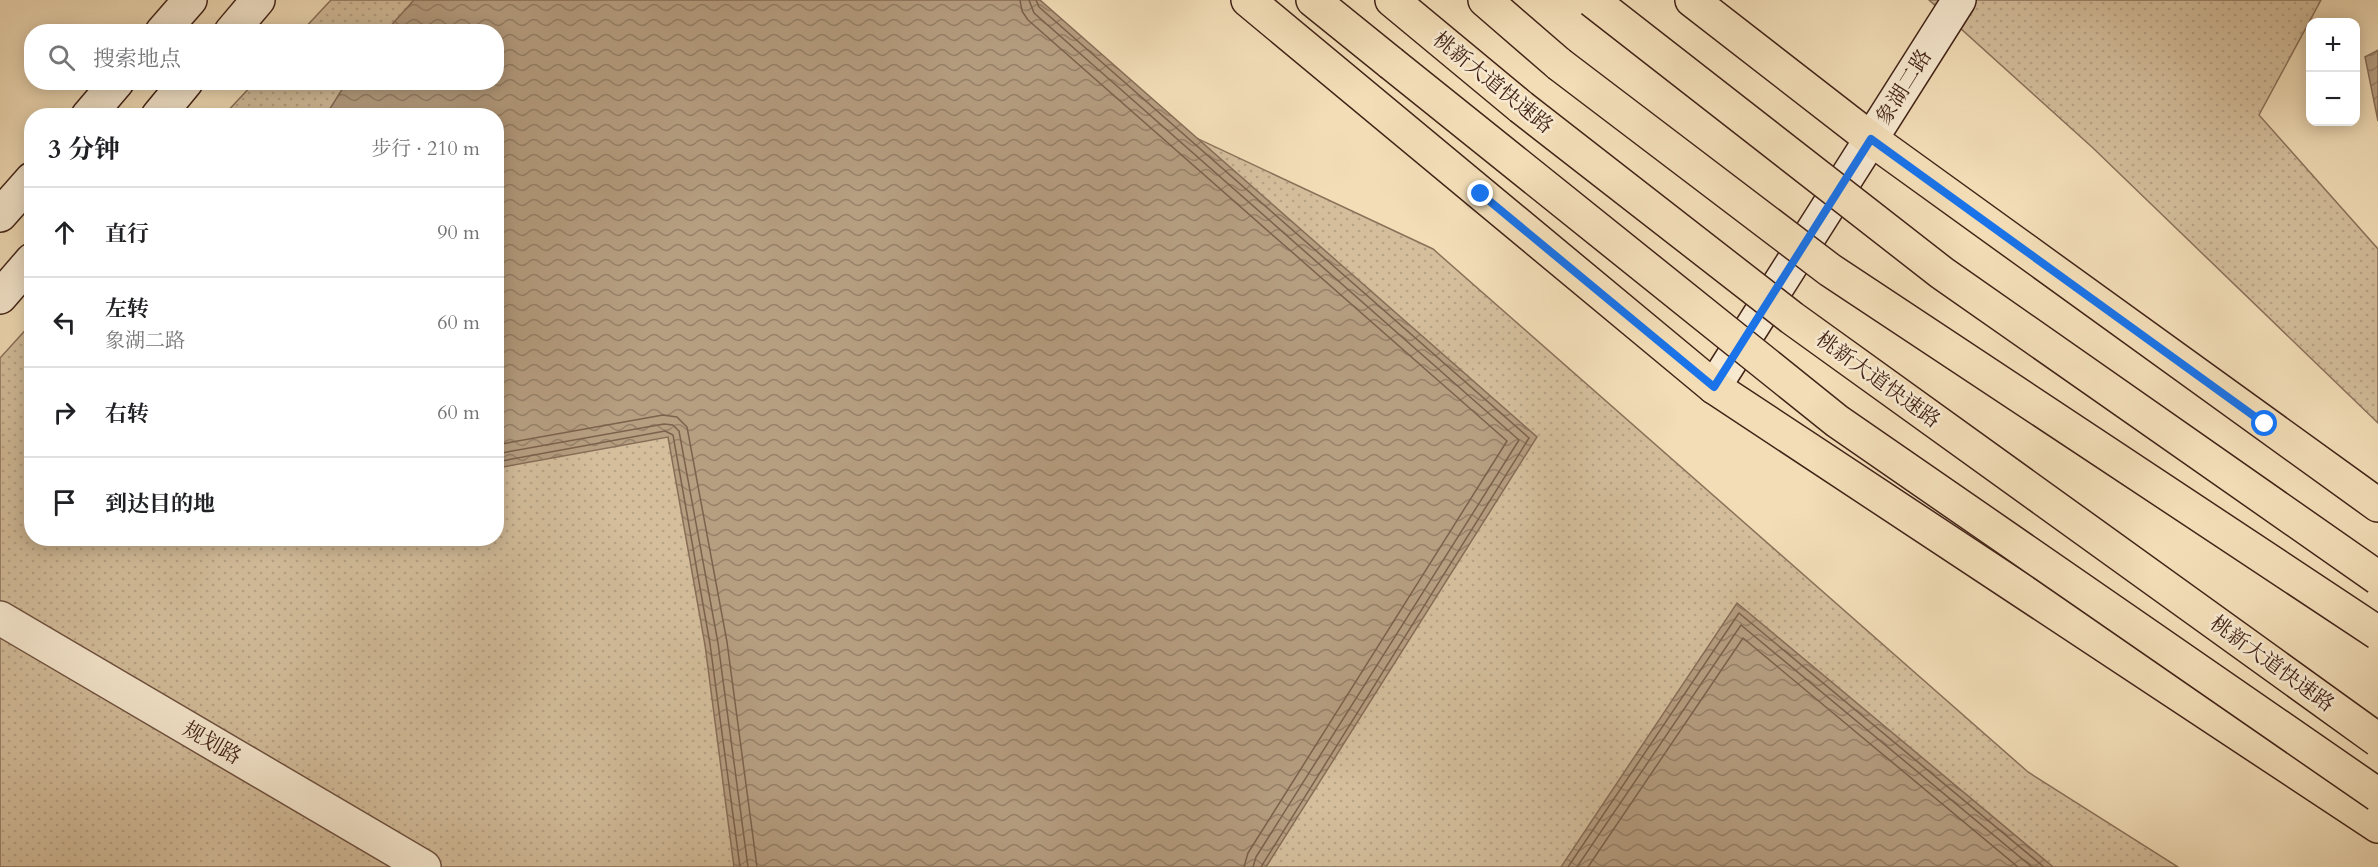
<!DOCTYPE html>
<html lang="zh">
<head>
<meta charset="utf-8">
<style>
  :root { --surface:#fff; --page:#f6f6f6; --text:#202124; --muted:#757577; --line:#e0e0e0 }
  body { margin:0; font-family:Cardo,"Noto Serif SC",serif; background:var(--page); color:var(--text) }
  .controls { position:absolute; right:18px; top:18px; display:grid; overflow:hidden; border-radius:12px; box-shadow:0 3px 15px #0003 }
  .controls button { width:54px; height:54px; display:grid; place-items:center; padding:0; border:0; border-bottom:2px solid var(--line); background:var(--surface); color:var(--text); font:30px sans-serif }
  .stop { position:absolute; width:18px; height:18px; margin:-14px; border:4px solid #1a73e8; border-radius:50%; background:#fff }
  .stop.end { background:#1a73e8; border-color:#fff; box-shadow:0 2px 6px #0008 }
  .list { margin:0; padding:0; list-style:none }
  h2 { display:flex; justify-content:space-between; align-items:center; height:78px; margin:0; padding:0 24px; font-size:26px }
  h2 small { font-size:20px; font-weight:400; color:var(--muted) }
  .list li { display:grid; grid-template-columns:39px 1fr auto; gap:18px; align-items:center; box-sizing:border-box; height:90px; padding:0 24px; border-top:2px solid var(--line) }
  .list b { display:block; font-size:22px; white-space:nowrap }
  .list p { margin:0; font-size:20px; white-space:nowrap; color:var(--muted) }
  .list em { font-size:20px; font-style:normal; color:var(--muted) }
  .icon { flex:none; width:33px; height:33px; fill:none; stroke:currentColor; stroke-width:2; stroke-linecap:round; stroke-linejoin:round }
  .map { position:relative; flex:none; width:2378px; height:867px; overflow:hidden }
  .search { position:absolute; background:var(--surface); box-shadow:0 3px 15px #0003; left:24px; top:24px; width:480px; height:66px; display:flex; align-items:center; gap:15px; box-sizing:border-box; padding:0 21px; border-radius:24px; color:var(--muted); font-size:22px }
  .panel { position:absolute; background:var(--surface); box-shadow:0 3px 15px #0003; left:24px; top:108px; width:480px; height:438px; border-radius:24px }
  .map>svg:first-child { display:block }
</style>
</head>
<body>
<div class="map">
<svg width="2378" height="867" viewBox="0 0 2378 867">
  <defs>
    <pattern id="grass-dots" width="8" height="8" patternUnits="userSpaceOnUse" patternTransform="scale(1.5)"><rect width="8" height="8" fill="#d4be9c"/><path d="M2 2h.1M6 6h.1" fill="none" stroke="#b7a386" stroke-width="1.8" stroke-linecap="round"/></pattern>
    <pattern id="water-waves" width="16" height="10" patternUnits="userSpaceOnUse" patternTransform="scale(1.5)"><rect width="16" height="10" fill="#b69e81"/><path d="M0 5q4-4 8 0t8 0" fill="none" stroke="#968169"/></pattern>
  </defs>
  <rect width="100%" height="100%" fill="#f2ddb7"/>
  <filter id="stains"><feTurbulence type="fractalNoise" baseFrequency=".00333" numOctaves="4"/><feColorMatrix values="0 0 0 0 .2 0 0 0 0 .09 0 0 0 0 .02 0 0 0 .5 -.17"/></filter>
  <radialGradient id="worn" r=".72"><stop offset=".6" stop-color="#630" stop-opacity="0"/><stop offset="1" stop-color="#630" stop-opacity=".3"/></radialGradient>
  <g fill="url(#grass-dots)" stroke="#8c715a" stroke-width="1.5">
    <path d="M331 0H902L1433 249 2028 772 2178 867H0V358L31 324 32 538H496V116L224 115 254 83 496 82V32L302 31Z"/>
    <path d="M1929 0H2321L2259 115 2378 249V423L2093 148Z"/>
  </g>
  <g fill="url(#water-waves)" stroke="#886d57" stroke-width="1.5">
    <path d="M414 0H1040L1537 437 1266 867H734L705 645 668 437 497 468 496 116 326 115 346 83 496 82V32L386 31Z"/>
    <path d="M2378 50V121L2365 57Z"/>
    <path d="M1737 603 2052 866 2053 867H1561Z"/>
  </g>
  <g fill="none" stroke-linecap="round" stroke-linejoin="round">
    <g stroke="#7c614c" stroke-width="1.5">
      <path d="M1020 0 1022 11 1028 20 1507 441 1248 853 1244 867"/>
      <path d="M1029 0 1034 13 1519 440 1256 857 1253 867"/>
      <path d="M1036 0 1039 7 1529 438 1261 867"/>
      <path d="M496 445 663 415 677 417 687 427 727 642 757 867"/>
      <path d="M496 454 664 424 673 425 679 431 718 643 748 867"/>
      <path d="M496 462 665 431 673 435 710 644 740 867"/>
      <path d="M1568 867 1739 613 2044 867"/>
      <path d="M1577 867 1741 625 2032 867"/>
      <path d="M1588 867 1743 638 2018 867"/>
    </g>
    <defs>
      <path id="street" d="M0 618 424 867"/>
      <g id="secondary">
        <path d="M162 32 190 0"/>
        <path d="M231 32 258 0"/>
        <path d="M88 116 117 82"/>
        <path d="M158 116 186 82"/>
        <path d="M0 215 32 179"/>
        <path d="M0 297 32 260"/>
        <path d="M1714 387 1959 0"/>
      </g>
      <g id="primary">
        <path d="M1248 0 1714 387 2378 826"/>
        <path d="M1692 0 1871 139 2378 505"/>
      </g>
      <g id="highway">
        <path d="M1313 0 1391 63"/>
        <path d="M1392 0 1521 107"/>
        <path d="M1485 0 1559 64"/>
      </g>
    </defs>
    <use href="#street" stroke="#6f5240" stroke-width="36"/>
    <use href="#secondary" stroke="#432418" stroke-width="36"/>
    <use href="#primary" stroke="#432418" stroke-width="36"/>
    <use href="#highway" stroke="#432418" stroke-width="36"/>
    <use href="#street" stroke="#f7e9d0" stroke-width="33"/>
    <use href="#secondary" stroke="#f7e9d0" stroke-width="33"/>
    <use href="#primary" stroke="#f2ddb7" stroke-width="33"/>
    <use href="#highway" stroke="#f2ddb7" stroke-width="33"/>
    <defs>
      <g id="highway-bridge">
        <path d="M1592 0 1942 273 2378 578"/>
        <path d="M1391 63 1837 421 2378 795"/>
        <path d="M1559 64 1830 270 2378 633"/>
        <path d="M1521 107 1792 318 2378 740"/>
      </g>
    </defs>
    <use href="#highway-bridge" stroke="#432418" stroke-width="36" stroke-linecap="butt"/>
    <use href="#highway-bridge" stroke="#f2ddb7" stroke-width="33"/>
  </g>
  <g fill="none" stroke-linecap="round" stroke-linejoin="round">
    <path stroke="#1a73e8" stroke-width="8" d="M1481 194 1714 387 1871 139 2265 424"/>
  </g>
  <g text-anchor="middle" dominant-baseline="central" stroke-width="5" stroke-linejoin="round" paint-order="stroke">
    <g font-size="21" fill="#432418" stroke="#f7e9d0">
      <text transform="translate(1493 83) rotate(39)">桃新大道快速路</text>
      <text transform="translate(1904 87) rotate(-58)">象湖二路</text>
      <text transform="translate(1878 380) rotate(36)">桃新大道快速路</text>
      <text transform="translate(2272 664) rotate(36)">桃新大道快速路</text>
      <text transform="translate(212 743) rotate(30)">规划路</text>
    </g>
  </g>
  <rect width="100%" height="100%" filter="url(#stains)"/>
  <rect width="100%" height="100%" fill="url(#worn)"/>
</svg>
<div class="controls">
<button>+</button>
<button>−</button>
</div>
<div class="stop" style="left:2265px;top:424px"></div>
<div class="stop end" style="left:1481px;top:194px"></div>
<div class="search"><svg class="icon" aria-label="search" viewBox="0 0 24 24"><circle cx="10" cy="10" r="6"/><path d="M15 15l6 6"/></svg>搜索地点</div>
<section class="panel">
<h2>3 分钟<small>步行 · 210 m</small></h2>
<ul class="list">
<li><svg class="icon" aria-label="ahead" viewBox="0 0 24 24"><path d="M12 20V5M6 11l6-6 6 6"/></svg><div><b>直行</b></div><em>90 m</em></li>
<li><svg class="icon" aria-label="left" viewBox="0 0 24 24"><path d="M17 20v-9H6M10 6l-5 5 5 5"/></svg><div><b>左转</b><p>象湖二路</p></div><em>60 m</em></li>
<li><svg class="icon" aria-label="right" viewBox="0 0 24 24"><path d="M7 20v-9h11M14 6l5 5-5 5"/></svg><div><b>右转</b></div><em>60 m</em></li>
<li><svg class="icon" aria-label="arrive" viewBox="0 0 24 24"><path d="M6 21V4h12l-3 4 3 4H6"/></svg><div><b>到达目的地</b></div></li>
</ul>
</section>
</div>
</body>
</html>
